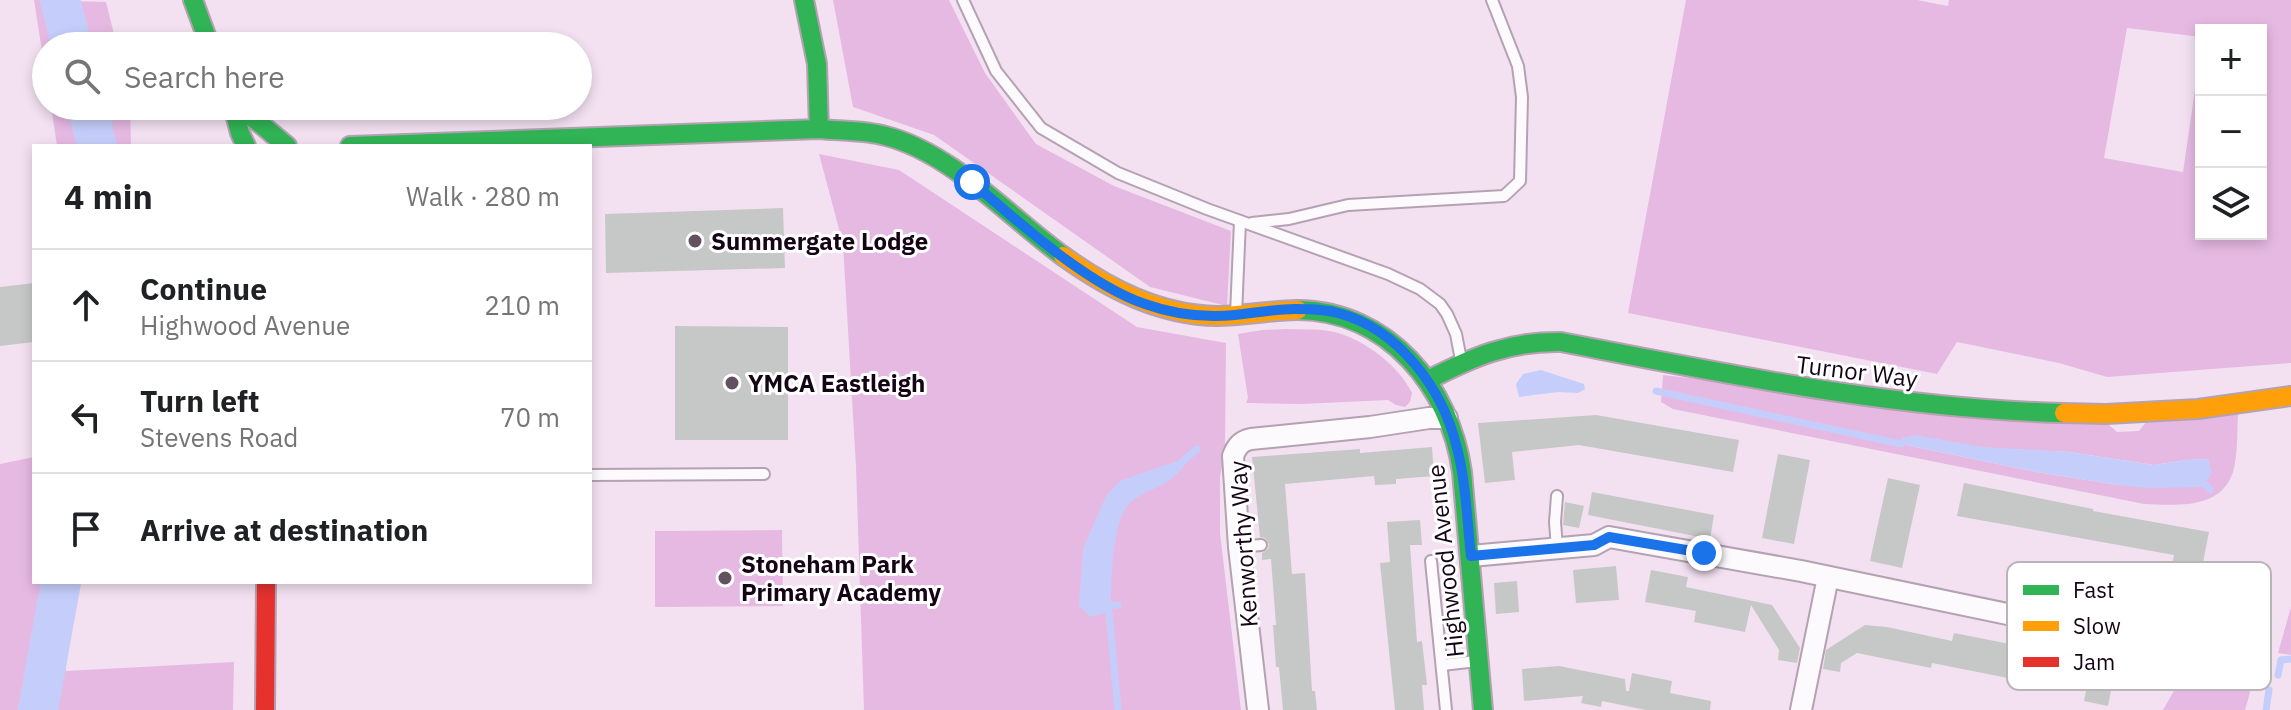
<!DOCTYPE html>
<html lang="en">
<head>
<meta charset="utf-8">
<style>
  :root { --surface:#fff; --page:#f6f6f6; --text:#202124; --muted:#757577; --line:#e0e0e0 }
  body { margin:0; font-family:"IBM Plex Sans",sans-serif; background:var(--page); color:var(--text) }
  .controls { position:absolute; right:24px; top:24px; display:grid; overflow:hidden; border-radius:0px; box-shadow:0 4px 12px #0003 }
  .controls button { width:72px; height:72px; display:grid; place-items:center; padding:0; border:0; border-bottom:2px solid var(--line); background:var(--surface); color:var(--text); font:40px sans-serif }
  .stop { position:absolute; width:24px; height:24px; margin:-18px; border:6px solid #1a73e8; border-radius:50%; background:#fff }
  .stop.end { background:#1a73e8; border-color:#fff; box-shadow:0 2px 8px #0008 }
  .list { margin:0; padding:0; list-style:none }
  h2 { display:flex; justify-content:space-between; align-items:center; height:104px; margin:0; padding:0 32px; font-size:34px }
  h2 small { font-size:26px; font-weight:400; color:var(--muted) }
  .list li { display:grid; grid-template-columns:52px 1fr auto; gap:24px; align-items:center; box-sizing:border-box; height:112px; padding:0 32px; border-top:2px solid var(--line) }
  .list b { display:block; font-size:30px; white-space:nowrap }
  .list p { margin:0; font-size:26px; white-space:nowrap; color:var(--muted) }
  .list em { font-size:26px; font-style:normal; color:var(--muted) }
  .icon { flex:none; width:44px; height:44px; fill:none; stroke:currentColor; stroke-width:2; stroke-linecap:round; stroke-linejoin:round }
  .map { position:relative; flex:none; width:2291px; height:710px; overflow:hidden }
  .search { position:absolute; background:var(--surface); box-shadow:0 4px 12px #0003; left:32px; top:32px; width:560px; height:88px; display:flex; align-items:center; gap:20px; box-sizing:border-box; padding:0 28px; border-radius:44px; color:var(--muted); font-size:30px }
  .panel { position:absolute; background:var(--surface); box-shadow:0 4px 12px #0003; left:32px; top:144px; width:560px; height:440px; border-radius:0px }
  .map>svg:first-child { display:block }
</style>
</head>
<body>
<div class="map">
<svg width="2291" height="710" viewBox="0 0 2291 710">
  <rect width="100%" height="100%" fill="#f3e1f2"/>
  <g fill="#e6b9e3" fill-rule="evenodd">
    <path d="M34 0 106 2 117 46H46V77Z"/>
    <path d="M833 0H949L985 73 1036 144 1114 186 1231 231 1227 306 1150 287 934 135 853 107Z"/>
    <path d="M1686 0H1917L1948 6 1949 0H2291V363L2107 377 2059 363 1957 342 1937 374 1628 313ZM2127 28 2201 37V30H2261V234H2201V49L2183 172 2104 158Z"/>
    <path d="M51 106H130L131 146H57Z"/>
    <path d="M819 154 899 170 1137 327 1226 343 1225 450 1220 477V533L1241 710H864L856 467 843 244Z"/>
    <path d="M1286 329C1303 330 1322 328 1338 333 1366 341 1399 366 1412 393L1410 402 1405 407 1396 405 1388 400 1302 404 1246 403 1248 398 1238 334 1262 330Z"/>
    <path d="M1663 375 2108 424 2117 432 2139 431 2146 422 2238 414C2237 432 2238 454 2233 472 2221 510 2176 505 2144 504L1673 409 1661 402ZM1901 444 2069 452 2154 465 2187 460 2208 459 2211 473 2118 485 2037 472Z"/>
    <path d="M34 457V582H75L61 642 66 671 234 662 233 710H0V464Z"/>
    <path d="M782 530 783 606 655 607V531Z"/>
    <path d="M2291 607V655L2278 653Z"/>
    <path d="M2196 652 2232 662 2255 675 2245 710H2163Z"/>
  </g>
  <g fill="#c5cefa">
    <path d="M1541 370 1584 384 1585 389 1578 393 1558 392 1519 397 1516 384 1523 374Z"/>
    <path d="M1915 435 1983 447 2069 452 2154 465 2187 460 2208 459 2212 473 2201 487 2147 488 2118 485 2037 472 1901 444V438Z"/>
    <path d="M1180 460 1184 466C1167 488 1152 486 1132 501 1111 516 1111 586 1111 611L1091 617 1079 606 1083 549 1106 496 1120 481Z"/>
  </g>
  <g fill="none" stroke-linecap="round" stroke-linejoin="round">
    <g stroke="#c5cefa" stroke-width="7">
      <path d="M1656 391 1901 444"/>
      <path d="M1182 462 1197 449"/>
      <path d="M2204 483 2210 490"/>
      <path d="M1111 605H1118"/>
      <path d="M1109 612 1118 710"/>
      <path d="M2278 675 2281 660 2291 659"/>
      <path d="M2266 710 2269 690"/>
    </g>
    <g stroke="#c5cefa" stroke-width="40">
      <path d="M60 0 72 46"/>
      <path d="M87 106 97 146"/>
      <path d="M38 710 61 582"/>
    </g>
  </g>
  <g fill="#c5c8c7">
    <path d="M783 208 785 268 606 273 605 214Z"/>
    <path d="M34 283V342L0 346V287Z"/>
    <path d="M675 326 788 327V440H675Z"/>
    <path d="M1596 415 1739 440 1733 472 1579 445 1512 452 1515 480 1485 483 1478 423Z"/>
    <path d="M1432 447 1434 476 1396 479V484L1375 485 1374 476 1285 484 1292 574 1305 573 1312 691H1315L1317 710H1283L1279 667H1276L1273 625H1276L1271 559 1262 560V553L1268 549 1269 544 1265 538 1260 537 1252 457 1360 449V453Z"/>
    <path d="M1778 454 1810 460 1794 544 1762 538Z"/>
    <path d="M1888 478 1920 485 1902 568 1870 561Z"/>
    <path d="M1964 483 2093 509V511L2209 532 2198 588 2168 583 2174 555 1957 516Z"/>
    <path d="M1592 492 1714 515 1710 539 1588 515Z"/>
    <path d="M1565 502 1584 506 1579 528 1563 525Z"/>
    <path d="M1420 520 1422 545H1410L1417 642 1422 641 1427 685H1422L1424 710H1395L1380 563 1390 562 1387 522Z"/>
    <path d="M1616 566 1619 600 1576 603 1573 570Z"/>
    <path d="M1651 570 1688 577 1686 587 1772 605 1800 648 1797 663 1778 660 1779 650 1751 605 1745 632 1694 622 1696 611 1645 602Z"/>
    <path d="M1517 581 1519 612 1496 614 1494 583Z"/>
    <path d="M1865 625 1887 627 1952 641 1954 633 2040 650 2033 683 1932 663 1931 668 1857 653 1841 663 1840 672 1823 669 1826 650Z"/>
    <path d="M1559 666 1625 679 1626 691H1629L1632 673 1672 681 1670 693 1711 701 1710 710H1646L1602 701 1601 707 1581 703 1583 696 1524 701 1522 669Z"/>
    <path d="M2090 670 2114 675 2108 706 2084 701Z"/>
  </g>
  <g fill="none" stroke-linecap="round" stroke-linejoin="round">
    <defs>
      <g id="lane">
        <path d="M963 0 996 71 1041 128 1118 173 1207 209 1388 274 1420 289 1440 304 1447 314 1456 334 1461 360"/>
        <path d="M1252 223 1289 219 1348 205 1504 196 1520 181 1522 97 1518 66 1492 0"/>
        <path d="M1236 315 1240 221"/>
        <path d="M590 475 764 474"/>
        <path d="M1557 496 1555 522 1557 548"/>
        <path d="M1239 547 1261 545"/>
        <path d="M1431 561 1446 710"/>
        <path d="M2110 635 2120 594"/>
        <path d="M1442 665 1477 661"/>
      </g>
      <g id="street">
        <path d="M1471 556 1594 545 1609 537 1801 571 2127 639"/>
        <path d="M1258 710 1239 547 1233 456C1237 446 1241 441 1251 439L1370 427 1429 418H1447"/>
        <path d="M1801 710 1828 577"/>
      </g>
      <g id="fast">
        <path d="M193 0 210 46"/>
        <path d="M804 0 817 64 819 129"/>
        <path d="M233 106 240 133 246 146"/>
        <path d="M239 106 287 146"/>
        <path d="M350 146 819 129C841 131 864 130 886 136 952 153 1008 216 1063 256"/>
        <path d="M1298 310C1388 311 1450 386 1462 472L1483 710"/>
        <path d="M1428 380C1473 357 1509 341 1561 342 1727 374 1894 409 2064 413"/>
      </g>
      <g id="slow">
        <path d="M1063 256C1109 289 1159 315 1217 316 1244 316 1271 310 1298 310"/>
        <path d="M2064 413 2106 414 2198 409 2291 396"/>
      </g>
      <path id="jam" d="M265 710 266 582"/>
    </defs>
    <use href="#lane" stroke="#b4a2b3" stroke-width="14"/>
    <use href="#street" stroke="#b4a2b3" stroke-width="24"/>
    <use href="#fast" stroke="#b4a2b3" stroke-width="22"/>
    <use href="#slow" stroke="#b4a2b3" stroke-width="22"/>
    <use href="#jam" stroke="#b4a2b3" stroke-width="22"/>
    <use href="#lane" stroke="#fdfafd" stroke-width="10"/>
    <use href="#street" stroke="#fdfafd" stroke-width="20"/>
    <use href="#fast" stroke="#30b455" stroke-width="18"/>
    <use href="#slow" stroke="#ff9f0a" stroke-width="18"/>
    <use href="#jam" stroke="#e5322d" stroke-width="18"/>
  </g>
  <g fill="none" stroke-linecap="round" stroke-linejoin="round">
    <path stroke="#1a73e8" stroke-width="10" d="M972 182C1018 222 1088 285 1145 304 1173 314 1205 318 1235 315 1255 313 1275 309 1295 309 1309 309 1324 309 1338 313 1399 329 1443 389 1457 448 1466 482 1467 521 1471 556L1594 545 1609 537 1704 553"/>
  </g>
  <g fill="#635162" stroke="#fff" stroke-width="3">
    <circle cx="695" cy="241" r="8"/>
    <circle cx="732" cy="383" r="8"/>
    <circle cx="725" cy="578" r="8"/>
  </g>
  <g text-anchor="middle" dominant-baseline="central" stroke-width="6" stroke-linejoin="round" paint-order="stroke">
    <g font-size="24" font-weight="bold" fill="#150415" stroke="#fff" text-anchor="start">
      <text x="711" y="241">Summergate Lodge</text>
      <text x="748" y="383">YMCA Eastleigh</text>
      <text x="741" y="564">Stoneham Park<tspan x="741" dy="28">Primary Academy</tspan></text>
    </g>
    <g font-size="24" fill="#150415" stroke="#fff">
      <text transform="translate(1857 371) rotate(7)">Turnor Way</text>
      <text transform="translate(1243 544) rotate(-94)">Kenworthy Way</text>
      <text transform="translate(1445 561) rotate(-96)">Highwood Avenue</text>
    </g>
  </g>
  <rect x="2007" y="562" width="264" height="128" rx="12" fill="#fff" stroke="#b9b4b9" stroke-width="2"/>
  <rect x="2023" y="585" width="36" height="10" fill="#30b455"/>
  <rect x="2023" y="621" width="36" height="10" fill="#ff9f0a"/>
  <rect x="2023" y="657" width="36" height="10" fill="#e5322d"/>
  <g font-size="22" fill="#150415">
    <text x="2073" y="598">Fast</text>
    <text x="2073" y="634">Slow</text>
    <text x="2073" y="670">Jam</text>
  </g>
</svg>
<div class="controls">
<button>+</button>
<button>−</button>
<button><svg class="icon" aria-label="layers" viewBox="0 0 24 24"><path d="M12 4l9 5-9 5-9-5zM3 14l9 5 9-5"/></svg></button>
</div>
<div class="stop" style="left:972px;top:182px"></div>
<div class="stop end" style="left:1704px;top:553px"></div>
<div class="search"><svg class="icon" aria-label="search" viewBox="0 0 24 24"><circle cx="10" cy="10" r="6"/><path d="M15 15l6 6"/></svg>Search here</div>
<section class="panel">
<h2>4 min<small>Walk · 280 m</small></h2>
<ul class="list">
<li><svg class="icon" aria-label="ahead" viewBox="0 0 24 24"><path d="M12 20V5M6 11l6-6 6 6"/></svg><div><b>Continue</b><p>Highwood Avenue</p></div><em>210 m</em></li>
<li><svg class="icon" aria-label="left" viewBox="0 0 24 24"><path d="M17 20v-9H6M10 6l-5 5 5 5"/></svg><div><b>Turn left</b><p>Stevens Road</p></div><em>70 m</em></li>
<li><svg class="icon" aria-label="arrive" viewBox="0 0 24 24"><path d="M6 21V4h12l-3 4 3 4H6"/></svg><div><b>Arrive at destination</b></div></li>
</ul>
</section>
</div>
</body>
</html>
